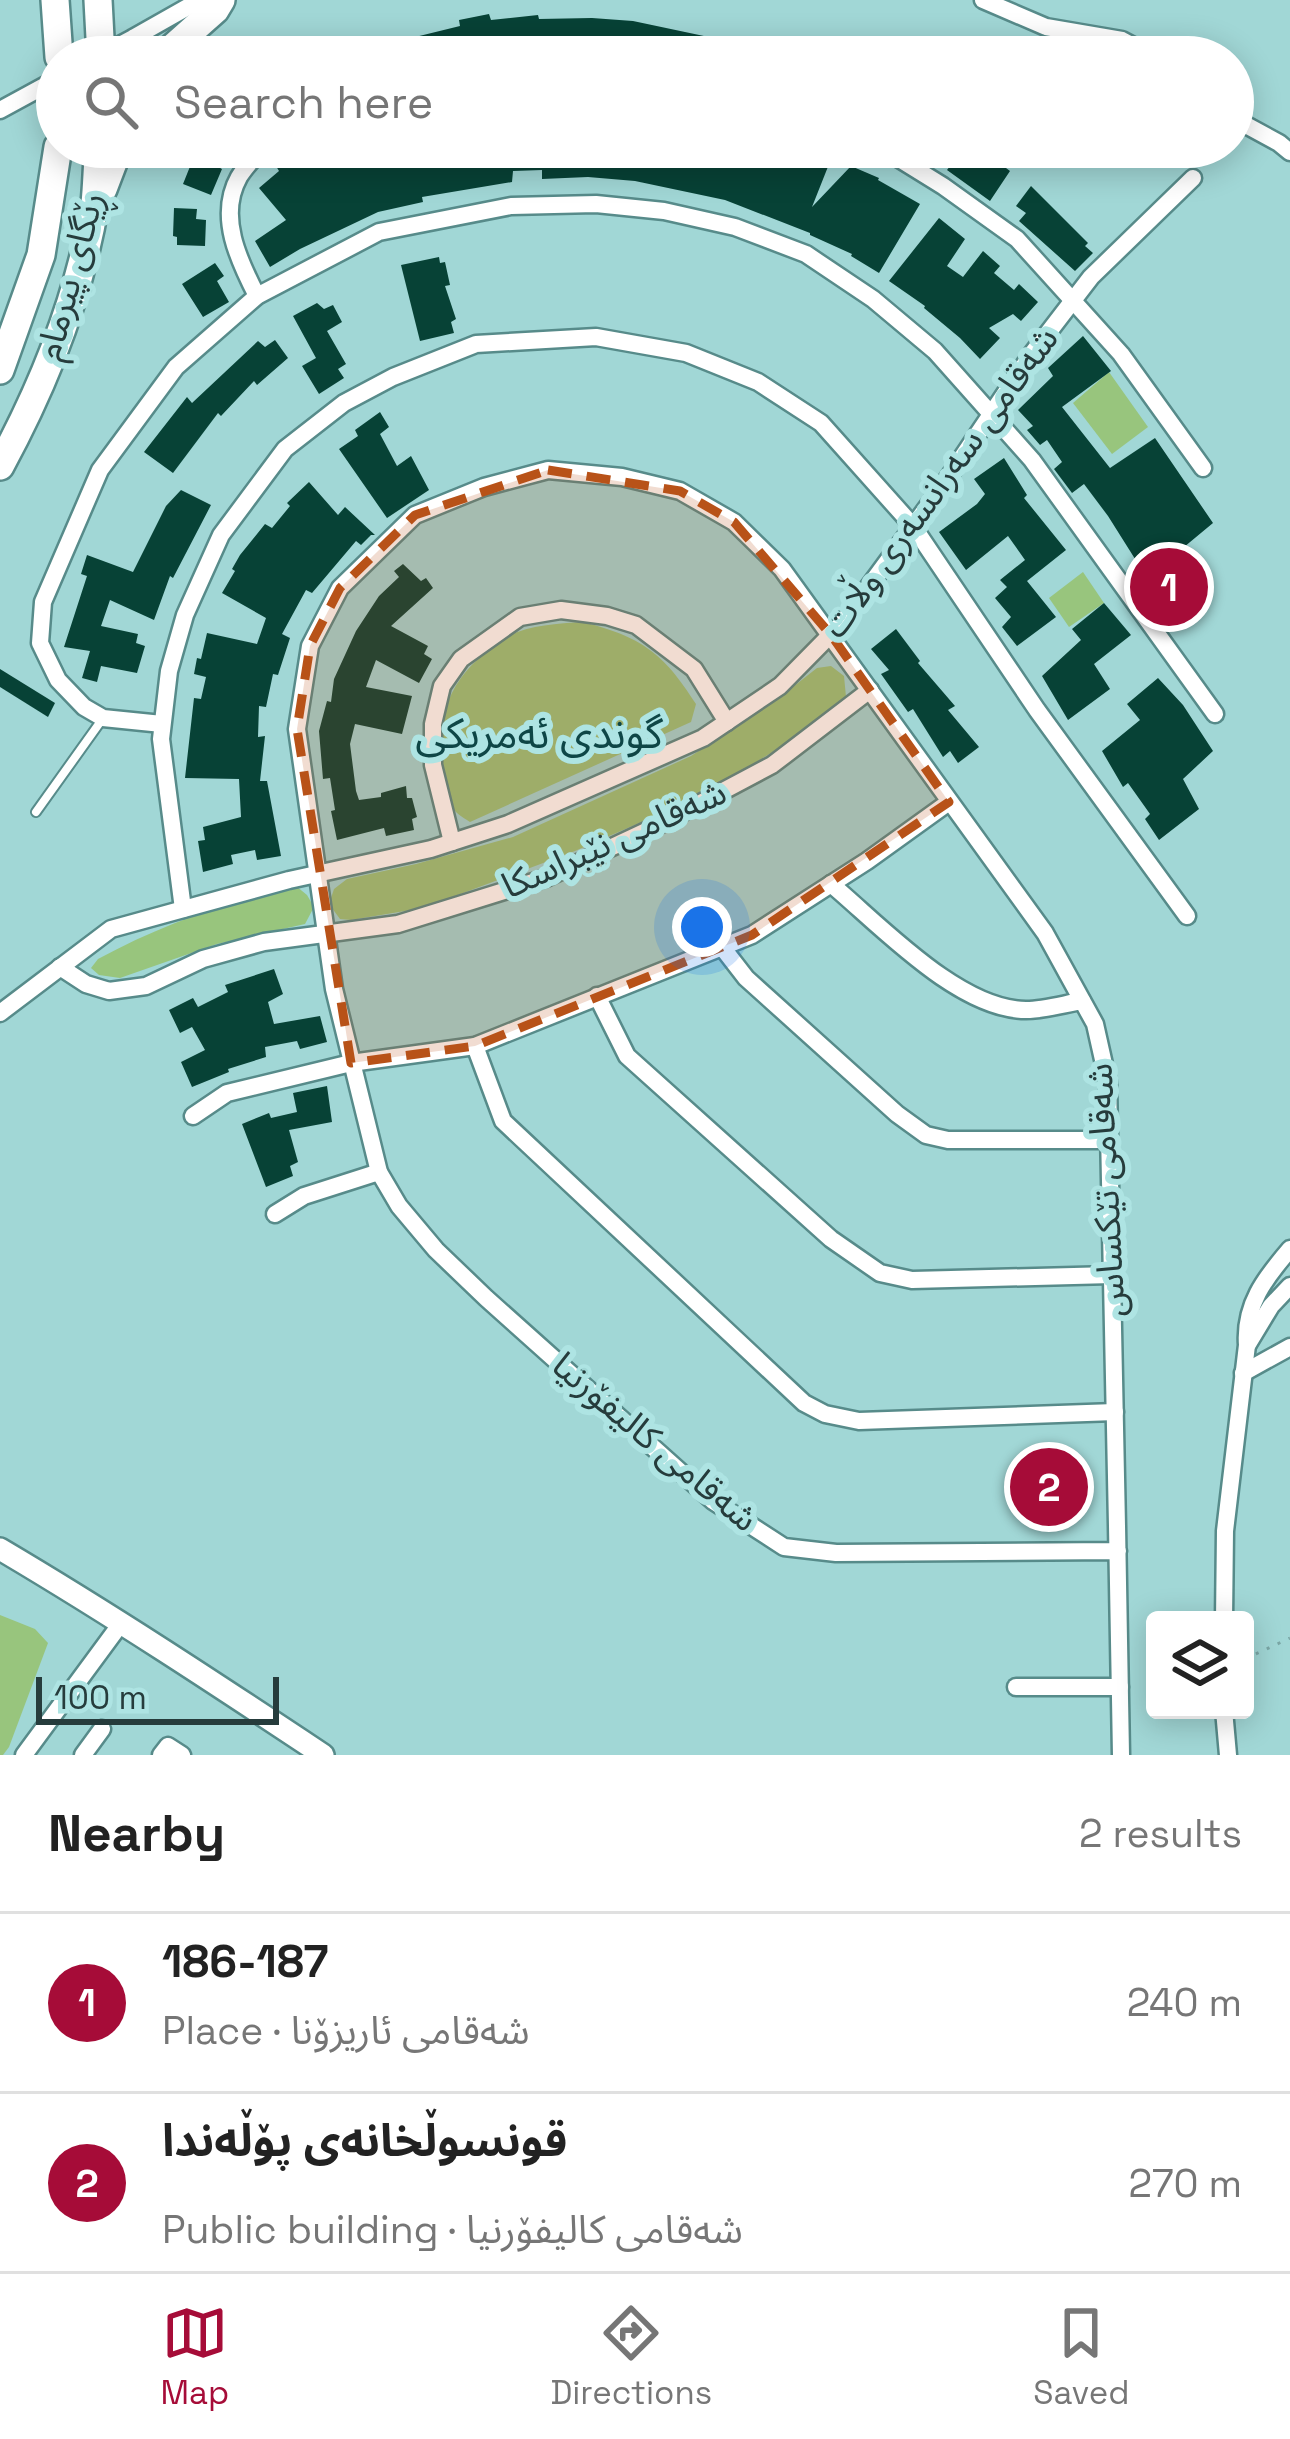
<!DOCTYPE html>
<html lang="en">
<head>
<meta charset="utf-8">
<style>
  :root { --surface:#fff; --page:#f2f2f2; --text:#222; --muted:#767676; --line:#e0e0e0; --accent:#a60c38 }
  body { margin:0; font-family:"Space Grotesk","Noto Sans Arabic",sans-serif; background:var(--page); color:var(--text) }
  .controls { position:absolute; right:36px; bottom:36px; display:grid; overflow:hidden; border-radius:12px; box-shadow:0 6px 30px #0003 }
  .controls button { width:108px; height:108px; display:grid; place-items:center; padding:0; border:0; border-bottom:3px solid var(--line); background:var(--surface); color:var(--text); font:60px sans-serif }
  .scale { position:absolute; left:36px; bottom:30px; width:243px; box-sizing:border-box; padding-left:12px; border:6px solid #263c3c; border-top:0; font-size:33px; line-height:42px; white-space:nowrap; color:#263c3c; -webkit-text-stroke:9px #aee4e3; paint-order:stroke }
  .you { position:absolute; left:702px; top:927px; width:42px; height:42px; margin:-30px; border:9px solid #fff; border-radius:50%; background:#1a73e8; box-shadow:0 0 0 18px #1a73e833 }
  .badge { display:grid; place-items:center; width:78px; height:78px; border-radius:50%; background:var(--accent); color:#fff; font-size:39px; font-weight:700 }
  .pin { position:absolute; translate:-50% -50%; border:6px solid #fff; box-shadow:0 3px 12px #0006 }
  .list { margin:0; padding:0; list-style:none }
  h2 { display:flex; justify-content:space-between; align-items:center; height:156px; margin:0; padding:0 48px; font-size:51px }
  h2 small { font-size:39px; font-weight:400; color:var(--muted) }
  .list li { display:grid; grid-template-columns:78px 1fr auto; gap:36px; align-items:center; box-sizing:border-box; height:180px; padding:0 48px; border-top:3px solid var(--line) }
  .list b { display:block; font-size:45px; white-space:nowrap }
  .list p { margin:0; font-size:39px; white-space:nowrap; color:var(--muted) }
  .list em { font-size:39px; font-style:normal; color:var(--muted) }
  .icon { flex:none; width:66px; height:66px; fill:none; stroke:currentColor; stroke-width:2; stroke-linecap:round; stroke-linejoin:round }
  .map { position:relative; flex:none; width:1290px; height:1755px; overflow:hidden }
  .search { position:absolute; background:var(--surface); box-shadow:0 6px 30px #0003; left:36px; right:36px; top:36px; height:132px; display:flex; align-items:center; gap:30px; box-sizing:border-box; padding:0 42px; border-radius:66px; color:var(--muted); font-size:45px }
  .sheet { height:516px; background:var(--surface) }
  nav { display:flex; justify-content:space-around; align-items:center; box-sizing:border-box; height:168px; border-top:3px solid var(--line); background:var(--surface); font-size:33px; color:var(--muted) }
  nav a { display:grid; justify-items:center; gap:6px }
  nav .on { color:var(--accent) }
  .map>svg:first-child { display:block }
</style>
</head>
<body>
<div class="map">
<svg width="1290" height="1755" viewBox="0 0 1290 1755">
  <rect width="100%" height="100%" fill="#a1d7d6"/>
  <g fill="#98c57d">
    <path d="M1109 372 1148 427 1112 454 1073 403Z"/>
    <path d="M1083 572 1104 603 1069 627 1049 598Z"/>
    <path d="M583 622C641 637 663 652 696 704L691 722 470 822C462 817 454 812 450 804 434 767 436 711 461 678 469 667 483 653 494 645 520 625 552 624 583 622Z"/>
    <path d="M831 666 844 676 846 697 805 732 701 796 575 851 423 908 351 920 340 919 329 904 334 889 347 879 416 864 513 837 691 756 775 701 817 668Z"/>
    <path d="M296 886 307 895 314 907 305 924 217 944 120 978 99 975 91 968 98 959C160 925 227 902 296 886Z"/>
    <path d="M0 1615 35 1629 48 1643 9 1747 3 1755H0Z"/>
  </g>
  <g fill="#074236">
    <path d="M489 14 491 20 538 15 539 19 592 18 633 21 737 43 773 53V57H647L648 53 603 48 557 47 558 40 482 48 450 54V57H408L403 40 460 26 459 20Z"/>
    <path d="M322 147H468V157L527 148 579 147 657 155 658 147H816L833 154 812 207 851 166 879 178 878 180 920 204 879 273 851 256 852 254 810 235V233L725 200 635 181 588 177 542 179V170L513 171 512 182 422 197 423 202 378 212 300 249 270 267 255 241 286 220 259 188 279 171 276 166 287 156 290 160Z"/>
    <path d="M912 147H978L1010 171 990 201 947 170 950 166Z"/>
    <path d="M197 149 217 156 213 164 222 169 211 195 183 184Z"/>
    <path d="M1031 186 1088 243 1085 246 1093 253 1075 271 1019 221 1026 213 1016 206Z"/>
    <path d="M174 208 197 209 196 219 206 220 205 246 177 245V237L173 236Z"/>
    <path d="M939 218 965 239 947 266 963 277 983 251 1000 266 994 273 1014 290 1019 284 1038 302 1021 321 1013 314 989 328 1000 338 980 359 960 338 924 308 925 306 889 281Z"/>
    <path d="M439 257 440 263 445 262 450 285 445 286 456 319 451 322 454 333 420 341 401 265Z"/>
    <path d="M215 263 224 276 217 281 229 302 203 317 182 284Z"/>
    <path d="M317 303 324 309 333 305 342 322 327 331 346 364 338 369 344 378 319 394 302 366 316 358 293 316Z"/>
    <path d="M1083 336 1111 371 1062 407 1110 468 1155 438 1213 523 1172 557 1205 598 1171 625 1133 577 1142 570 1108 516 1084 484 1072 493 1054 469 1062 462 1047 440 1040 445 1027 430 1033 426 1018 410 1053 376 1048 368Z"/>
    <path d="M275 340 288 358 257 385 254 381 221 416 218 413 173 473 144 452 187 397 192 403 258 341 265 347Z"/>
    <path d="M380 412 389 427 380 434 397 466 411 456 429 490 387 518 339 449 358 436 355 430Z"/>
    <path d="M1004 458 1027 495 1024 498 1066 550 1027 581 1056 617 1017 646 1002 627 1011 617 995 598 1007 587 1000 580 1025 560 1008 536 966 570 939 532 977 504 985 494 974 479Z"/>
    <path d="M309 482 338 515 345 507 375 535H371L361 545 356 541 312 593 306 590 282 634 290 638 278 675 273 674 266 707 259 706 258 737 265 736 260 781H267L281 856 257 860 255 850 231 855 233 864 203 872 198 841 205 840 203 827 241 817 239 779 185 778 194 698 201 699 206 677 194 674 197 658 201 659 207 633 257 644 266 618 222 593 235 571 232 569 240 555 265 524 272 528 290 506 287 503Z"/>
    <path d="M181 490 211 505 173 578 170 576 154 620 110 600 101 626 138 634 136 643 145 646 137 673 101 666 97 682 82 678 90 651 64 647 87 576 81 574 87 555 133 572 166 506Z"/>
    <path d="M403 564 421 581 426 578 433 588 391 626 428 646 424 654 432 659 419 683 376 660 366 687 412 696 402 734 355 724 350 744 356 791 359 800 381 797V793L406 786 407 798H412L417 817 412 819 414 830 386 836 384 828 337 840 331 811 335 810 330 778 323 779 319 731 327 701 331 702 334 679 356 631 379 596 399 577 394 571Z"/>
    <path d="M1104 603 1131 635 1094 664 1110 689 1068 720 1042 676 1081 640 1072 629Z"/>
    <path d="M896 629 920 661 918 663 955 706 948 710 979 747 958 763 950 751 943 757 913 709 908 712 881 674 889 670 871 649Z"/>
    <path d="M0 669 55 703 48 717 0 687Z"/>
    <path d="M1158 678 1183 705 1213 751 1183 779 1199 809 1159 840 1145 819 1150 814 1128 783 1123 787 1102 751 1140 720 1127 704Z"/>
    <path d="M274 969 283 994 268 1002 274 1024 320 1016 327 1042 300 1049 297 1041 265 1047 266 1057 228 1069 229 1072 192 1087 181 1062 205 1050 192 1027 180 1033 169 1010 193 998 198 1007 228 992 225 985Z"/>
    <path d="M327 1086 332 1122 289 1130 298 1162 290 1166 293 1176 266 1187 242 1124 269 1113 271 1118 297 1112 293 1093Z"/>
  </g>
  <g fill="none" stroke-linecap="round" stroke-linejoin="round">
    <defs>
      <path id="service" d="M36 812 101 721"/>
      <g id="minor">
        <path d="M983 0 1046 27 1122 40 1154 57"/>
        <path d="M133 38 200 0"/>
        <path d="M0 110 57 79"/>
        <path d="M1233 118 1279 143 1290 152"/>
        <path d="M880 147 943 186 1017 239 1121 354 1203 468"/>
        <path d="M257 296C239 261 217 216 239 177 245 167 255 157 263 147"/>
        <path d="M162 724 103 718 84 707 58 680 40 643 43 602 100 470 176 367 257 296 379 232 511 206 596 204 664 211 735 227 806 254 873 299 935 351 1032 460 1215 714"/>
        <path d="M452 842 433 765V724L442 686 461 659 520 617 561 610 607 616 636 625 694 669 727 722"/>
        <path d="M831 884C880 925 959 1010 1026 1010 1044 1010 1064 1004 1082 1001"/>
        <path d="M183 909 161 739 169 671 185 615 221 535 285 449 344 403 393 377 476 344 596 337 686 353 758 382 821 423 913 526 1037 710 1187 916"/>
        <path d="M722 947 746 978 897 1114 926 1135 948 1140H1109"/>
        <path d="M60 967 86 984 109 991 146 986 203 959 264 942 398 924 546 878 659 825 772 765 870 690"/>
        <path d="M597 996 627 1056 831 1239 880 1273 912 1280 1112 1275"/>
        <path d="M0 1013 111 929 289 880 431 849 508 824 703 738 780 686 842 623 942 487 1031 355 1091 277 1193 178"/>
        <path d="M475 1046 503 1121 804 1403 825 1414 859 1421 1115 1412"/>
        <path d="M193 1116 227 1093 351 1063 475 1046 752 935 867 861 949 802"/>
        <path d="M275 1214 304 1196 379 1172"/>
        <path d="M1248 1344 1271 1306 1290 1286"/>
        <path d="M1243 1373 1290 1347"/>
        <path d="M1118 1551 836 1553 784 1547 713 1501 486 1298 436 1250 399 1206 379 1172 334 989 297 729 310 646 340 588 415 515 484 487 548 470 622 477 680 491 734 522 782 569 1045 933 1095 1024 1108 1082 1117 1526C1118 1602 1120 1679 1121 1755"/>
        <path d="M1224 1620 1225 1531 1247 1345C1244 1305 1265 1278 1290 1249"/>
        <path d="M1016 1687H1120"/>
        <path d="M1224 1710 1228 1755"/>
        <path d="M24 1755 122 1622"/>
        <path d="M83 1755 102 1729"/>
        <path d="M161 1755 168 1746 182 1755"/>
      </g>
      <path id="tertiary" d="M0 1549C110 1614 216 1684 323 1755"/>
      <g id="trunk">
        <path d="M55 0 59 57"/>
        <path d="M98 0 101 57"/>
        <path d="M162 57 215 10 221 0"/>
        <path d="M103 189 119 147"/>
        <path d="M0 370 41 255 58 147"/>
        <path d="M0 466C44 385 80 294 95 203 97 185 97 165 99 147"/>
      </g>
    </defs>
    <use href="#service" stroke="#578b8a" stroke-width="12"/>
    <use href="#minor" stroke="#578b8a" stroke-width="21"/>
    <use href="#tertiary" stroke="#578b8a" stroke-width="26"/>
    <use href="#trunk" stroke="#578b8a" stroke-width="32"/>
    <path stroke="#7ba7a6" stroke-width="3" stroke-dasharray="3 9" stroke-linecap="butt" d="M1245 1659 1290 1638"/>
    <use href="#service" stroke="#fff" stroke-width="8"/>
    <use href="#minor" stroke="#fff" stroke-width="16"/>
    <use href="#tertiary" stroke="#fff" stroke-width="21"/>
    <use href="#trunk" stroke="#fff" stroke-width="27"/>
    <defs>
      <path id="minor-bridge" d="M97 57 133 38"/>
    </defs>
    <use href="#minor-bridge" stroke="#578b8a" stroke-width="21" stroke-linecap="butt"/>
    <use href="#minor-bridge" stroke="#fff" stroke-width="16"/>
  </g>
  <path fill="#b85218" fill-opacity="0.2" stroke="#b85218" stroke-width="9" stroke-dasharray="24 15" stroke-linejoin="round" d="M548 470 680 491 734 522 831 635 949 802 752 935 475 1046 351 1063 297 729 310 646 340 588 415 515Z"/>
  <g text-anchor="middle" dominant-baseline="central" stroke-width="12" stroke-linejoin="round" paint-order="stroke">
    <g font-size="36" fill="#263c3c" stroke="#aee4e3">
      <text transform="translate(70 276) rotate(-75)">ڕێگای پیرمام</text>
      <text transform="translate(940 482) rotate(-54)">شەقامی سەرانسەری وڵات</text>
      <text transform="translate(614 839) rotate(-24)">شەقامی نێبراسکا</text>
      <text transform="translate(1106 1190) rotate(-93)">شەقامی تێکساس</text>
      <text transform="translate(655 1442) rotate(40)">شەقامی کالیفۆرنیا</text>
    </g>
    <g font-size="42" fill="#0e4646" stroke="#aee4e3">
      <text x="539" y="733">گوندی ئەمریکی</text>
    </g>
  </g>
</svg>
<div class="controls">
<button><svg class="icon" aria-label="layers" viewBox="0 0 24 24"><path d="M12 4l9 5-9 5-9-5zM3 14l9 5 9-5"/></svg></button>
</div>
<div class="scale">100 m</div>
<div class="you"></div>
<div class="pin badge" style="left:1169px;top:587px">1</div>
<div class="pin badge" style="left:1049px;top:1487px">2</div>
<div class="search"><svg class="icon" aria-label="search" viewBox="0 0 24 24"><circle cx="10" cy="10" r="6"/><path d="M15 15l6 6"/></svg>Search here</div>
</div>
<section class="sheet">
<h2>Nearby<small>2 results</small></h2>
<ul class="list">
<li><span class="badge">1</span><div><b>186-187</b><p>Place · شەقامی ئاریزۆنا</p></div><em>240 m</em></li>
<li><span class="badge">2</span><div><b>قونسوڵخانەی پۆڵەندا</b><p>Public building · شەقامی کالیفۆرنیا</p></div><em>270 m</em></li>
</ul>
</section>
<nav>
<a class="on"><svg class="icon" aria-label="map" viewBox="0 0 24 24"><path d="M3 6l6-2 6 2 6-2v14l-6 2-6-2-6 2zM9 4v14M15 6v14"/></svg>Map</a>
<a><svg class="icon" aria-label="directions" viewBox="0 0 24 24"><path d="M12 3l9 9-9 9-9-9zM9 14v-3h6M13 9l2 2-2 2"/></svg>Directions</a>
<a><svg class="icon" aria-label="saved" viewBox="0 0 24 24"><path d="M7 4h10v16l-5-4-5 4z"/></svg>Saved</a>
</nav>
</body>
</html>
